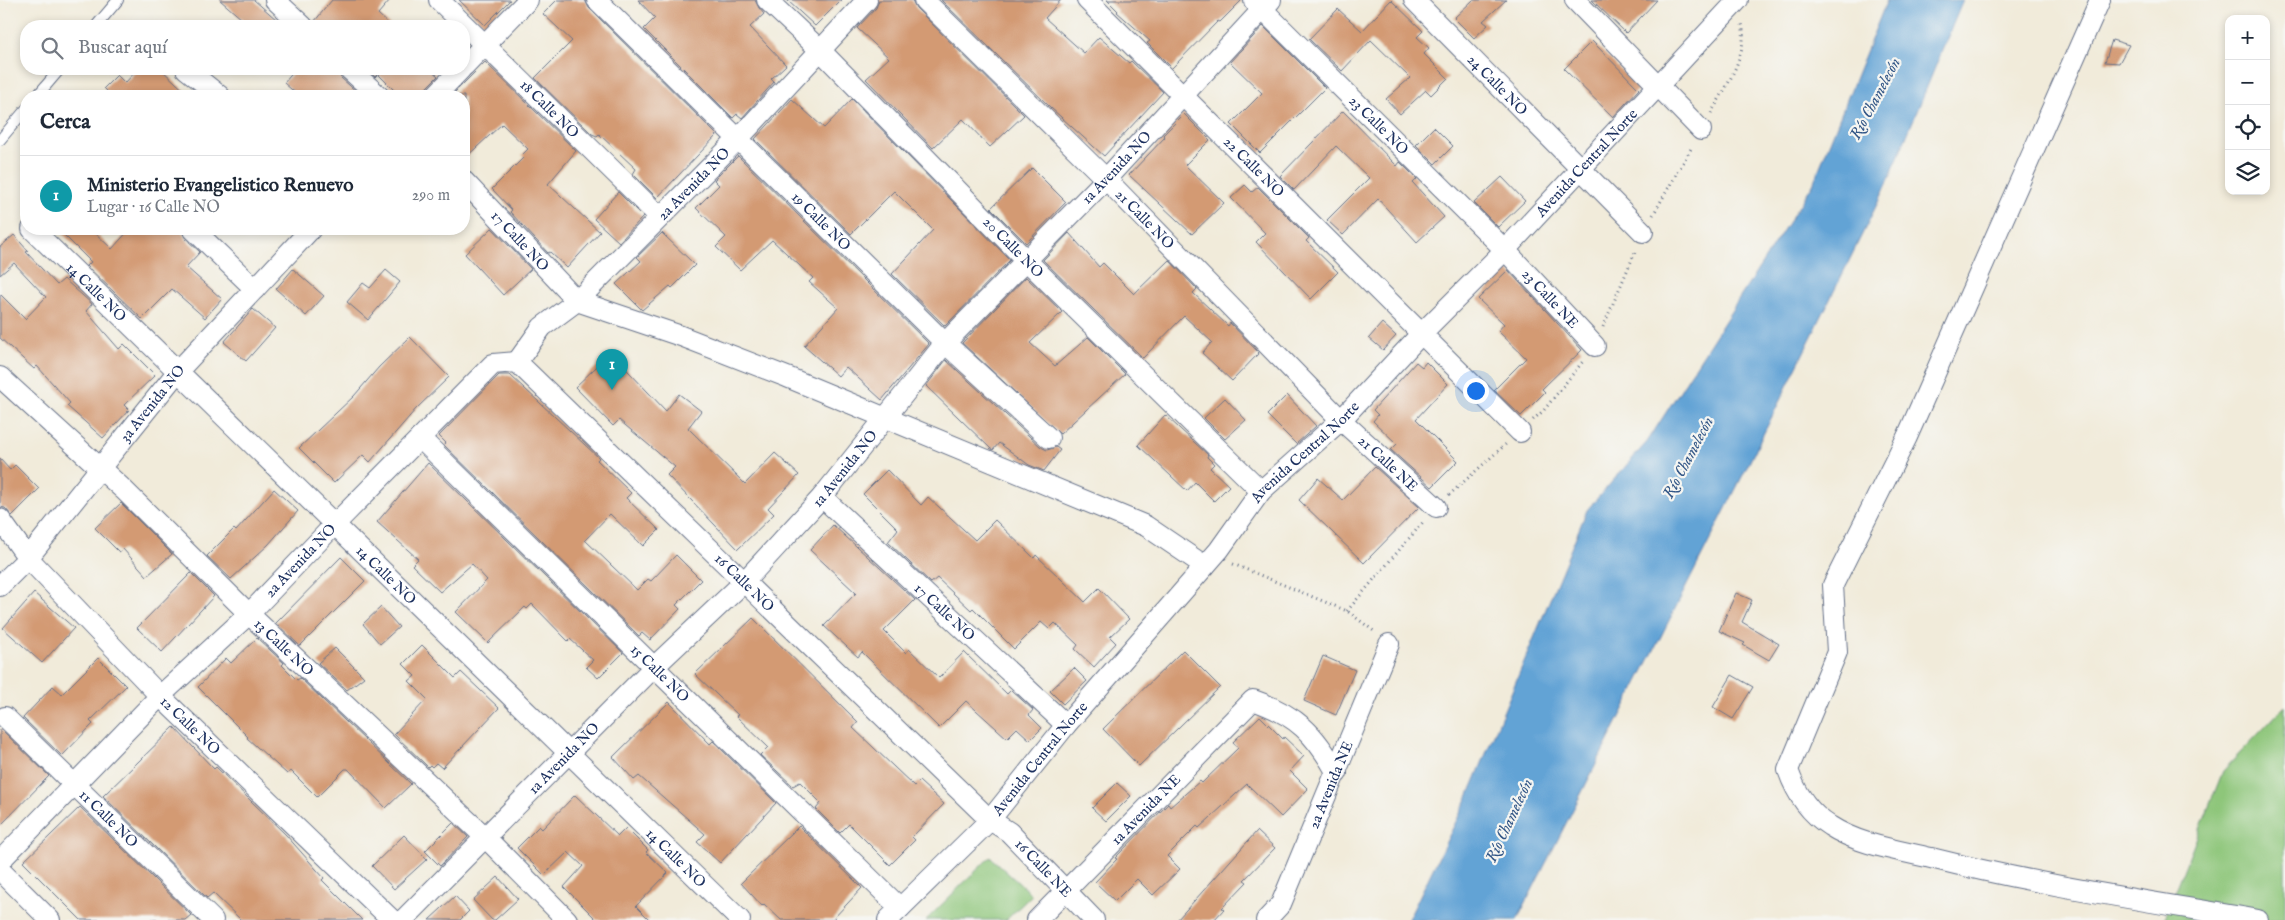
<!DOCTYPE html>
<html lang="es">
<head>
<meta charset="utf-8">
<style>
  :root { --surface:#fff; --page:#f2f2f3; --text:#1f2937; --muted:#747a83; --line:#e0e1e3; --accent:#b45309 }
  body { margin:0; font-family:"IM FELL English",serif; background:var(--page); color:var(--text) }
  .controls { position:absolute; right:15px; top:15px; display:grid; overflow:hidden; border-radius:10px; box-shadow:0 2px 8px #0003 }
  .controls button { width:45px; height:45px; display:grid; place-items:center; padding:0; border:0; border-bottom:1px solid var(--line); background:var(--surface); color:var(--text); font:25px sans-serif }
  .you { position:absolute; left:1475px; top:390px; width:18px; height:18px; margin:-12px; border:4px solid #fff; border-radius:50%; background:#1a73e8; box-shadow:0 0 0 8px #1a73e833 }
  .badge { display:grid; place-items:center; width:32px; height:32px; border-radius:50%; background:var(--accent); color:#fff; font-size:16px; font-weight:700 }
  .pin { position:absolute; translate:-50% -41px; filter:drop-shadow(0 1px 2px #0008) }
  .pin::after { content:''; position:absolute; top:26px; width:18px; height:15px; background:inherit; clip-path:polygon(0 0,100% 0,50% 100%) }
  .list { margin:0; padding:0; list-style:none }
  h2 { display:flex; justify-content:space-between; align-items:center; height:65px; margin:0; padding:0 20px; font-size:21px }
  h2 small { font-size:16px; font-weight:400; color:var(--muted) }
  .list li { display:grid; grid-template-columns:32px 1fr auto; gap:15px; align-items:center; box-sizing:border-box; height:80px; padding:0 20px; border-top:1px solid var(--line) }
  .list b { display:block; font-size:19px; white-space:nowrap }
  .list p { margin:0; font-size:16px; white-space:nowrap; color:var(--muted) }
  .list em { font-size:16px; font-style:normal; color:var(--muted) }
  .icon { flex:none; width:28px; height:28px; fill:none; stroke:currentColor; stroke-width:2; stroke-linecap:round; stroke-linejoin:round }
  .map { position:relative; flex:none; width:2285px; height:920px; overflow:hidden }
  .search { position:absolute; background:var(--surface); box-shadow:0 2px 8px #0003; left:20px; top:20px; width:450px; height:55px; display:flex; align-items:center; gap:12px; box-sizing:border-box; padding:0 18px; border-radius:20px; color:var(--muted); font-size:19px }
  .panel { position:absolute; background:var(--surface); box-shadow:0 2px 8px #0003; left:20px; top:90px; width:450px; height:145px; border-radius:20px }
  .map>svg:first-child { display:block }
</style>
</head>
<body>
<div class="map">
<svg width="2285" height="920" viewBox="0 0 2285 920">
  <rect width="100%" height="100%" fill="#f6f6f2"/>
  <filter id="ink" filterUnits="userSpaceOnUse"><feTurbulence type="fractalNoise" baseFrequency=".02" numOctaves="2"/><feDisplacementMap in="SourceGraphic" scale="10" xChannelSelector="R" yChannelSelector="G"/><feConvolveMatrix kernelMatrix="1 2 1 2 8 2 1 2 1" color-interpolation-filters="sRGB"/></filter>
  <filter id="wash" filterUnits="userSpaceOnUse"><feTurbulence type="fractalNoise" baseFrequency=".0096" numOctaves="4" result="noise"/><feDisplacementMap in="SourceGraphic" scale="20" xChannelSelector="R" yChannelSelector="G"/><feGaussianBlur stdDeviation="1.12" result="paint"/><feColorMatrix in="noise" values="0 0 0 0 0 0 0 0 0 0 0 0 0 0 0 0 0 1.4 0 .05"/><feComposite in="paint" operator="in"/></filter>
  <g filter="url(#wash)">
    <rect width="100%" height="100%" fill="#f1ebda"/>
    <g fill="#8ec67a" stroke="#547a6c">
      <path d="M2285 706V920H2164L2223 771Z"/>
      <path d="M990 857 1032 895 1006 920H926Z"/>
    </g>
    <path fill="#62a3d5" stroke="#3e699a" d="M1887 0H1963L1886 186 1748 465 1517 920H1408L1468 797 1587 510 1647 442 1813 184Z"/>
    <g id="blocks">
      <g fill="#d39a73">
        <path d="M220 0H254L284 26H250Z"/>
        <path d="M332 0H390L378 14 391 26H315L314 22Z"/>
        <path d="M459 0H510L485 25Z"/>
        <path d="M557 0H585L589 8 717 135 657 198 633 174 636 169 599 134 597 136 592 134 535 78 572 41 543 14Z"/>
        <path d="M638 0H755L759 8 764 14 750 27 786 65 771 79 774 82 742 118 737 114 733 118 644 29 655 18Z"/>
        <path d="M787 0H841L815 26Z"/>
        <path d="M879 0H912L916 8 1024 115 990 147 963 119 933 148 866 79 889 58 857 28 876 8Z"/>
        <path d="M941 0H1061L1045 18 1084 53 1099 37 1129 63 1131 61 1163 92 1104 156 1051 108Z"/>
        <path d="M1107 0H1242L1220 22 1218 21 1172 68 1147 43 1150 41 1117 12 1118 11Z"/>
        <path d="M1391 0 1423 31 1417 37 1429 48 1424 54 1448 78 1431 95 1426 90 1400 114 1386 99 1410 78 1371 40 1342 71 1309 39 1338 9 1362 31Z"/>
        <path d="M1473 0H1506L1483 21 1488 25 1474 38 1454 18Z"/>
        <path d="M1592 0H1657L1626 33Z"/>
        <path d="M1263 26 1325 88 1260 153 1231 124 1262 93 1230 62Z"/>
        <path d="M2112 40 2129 45 2119 63 2105 62Z"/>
        <path d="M1592 41 1639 89 1613 117 1564 69Z"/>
        <path d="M485 62 576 151 548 184 600 232 567 268 550 252 548 253 510 212 512 210 492 189 524 157 522 155 528 149 502 124 464 159V96H451Z"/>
        <path d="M138 69H161L190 96H112L104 88 117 75 125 83Z"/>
        <path d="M296 69H337L341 78 358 93 355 96H299L284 83Z"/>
        <path d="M366 69H430L438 76 426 88 423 96H400L378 74 375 77Z"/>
        <path d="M792 99 824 128 852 99 1010 260 945 326 892 274 933 230 894 191 851 234 755 139Z"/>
        <path d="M1343 111 1397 166 1400 162 1417 179 1413 183 1444 217 1417 242 1378 199 1343 235 1327 220 1369 178 1336 146 1294 190 1280 176Z"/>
        <path d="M1184 114 1210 140 1185 165 1224 203 1192 234 1129 175 1165 137 1163 135Z"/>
        <path d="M1434 127 1453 146 1435 164 1416 145Z"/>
        <path d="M738 156 929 344 882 400 846 367 838 376 804 346 838 308 809 282 813 278 772 240 740 270 716 247 726 237 696 208 719 185 714 180Z"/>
        <path d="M1032 168 1066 202 1026 243 991 208Z"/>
        <path d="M1502 177 1525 201 1498 227 1474 203Z"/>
        <path d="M1245 185 1252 192 1258 187 1309 238 1306 241 1338 272 1311 299 1256 242 1265 233 1231 198Z"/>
        <path d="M618 192 643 217 619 242 594 219Z"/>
        <path d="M492 228 531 269 503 295 465 254Z"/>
        <path d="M58 229H91L112 249 130 229H181L185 238 200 252 186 267 222 299 205 318 172 289 142 319 87 266 91 262Z"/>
        <path d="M662 233 695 265 672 288 670 286 642 310 616 284 641 261 637 257Z"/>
        <path d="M1069 233 1099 267 1103 263 1134 294 1169 260 1197 289 1193 293 1228 326 1230 323 1259 353 1232 381 1202 353 1212 342 1184 316 1143 358 1043 260Z"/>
        <path d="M14 235 28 251 26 252 57 285 64 279 92 304 86 311 119 349 124 344 155 375 124 405 129 410 103 438 67 406 70 403 37 366 34 369 0 338V294L25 319 46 297 14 263 0 275V247Z"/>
        <path d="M293 269 324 296 306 316 276 289Z"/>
        <path d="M386 270 400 282 368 320 347 302 363 283 370 288Z"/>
        <path d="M1508 270 1582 350 1542 389 1545 392 1521 416 1494 390 1526 358 1498 331 1504 324 1478 299Z"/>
        <path d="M1026 277 1062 312 1030 343 1055 366 1088 337 1125 374 1060 434 962 343Z"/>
        <path d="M253 309 275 328 246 361 224 342Z"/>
        <path d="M1382 323 1396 336 1383 350 1369 338Z"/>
        <path d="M410 337 449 377 416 409 370 462 363 455 334 483 299 448 354 396 379 367Z"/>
        <path d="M611 353 666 411 679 394 701 411 688 428 745 484 775 453 799 475 768 508 774 514 738 549 667 475 675 467 619 420 613 426 575 387Z"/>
        <path d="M946 360 1041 447 1047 450 1056 447 1060 450 1044 471 1029 465 999 443 993 450 991 449 926 386Z"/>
        <path d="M1416 362 1422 367 1426 362 1448 384 1416 419 1458 461 1432 487 1391 450 1397 444 1373 421 1378 415 1373 410Z"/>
        <path d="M499 375H510L599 458 597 460 631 493 626 498 659 530 643 546 610 514 585 540 637 590 648 579 651 581 676 555 701 580 676 605 680 609 650 640 642 633 639 636 444 445 446 443 439 436Z"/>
        <path d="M1287 395 1316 426 1296 444 1267 415Z"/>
        <path d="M1225 398 1246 420 1225 439 1204 418Z"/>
        <path d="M1165 415 1208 455 1207 457 1214 464 1210 468 1229 486 1214 501 1195 482 1187 491 1138 445Z"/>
        <path d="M0 459 10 470 15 465 39 489 12 516 5 508 0 507Z"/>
        <path d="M428 463 623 653 598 678 586 667 593 660 570 639 568 641 532 604 527 609 525 607 488 643 456 612 487 580 472 564 440 592 412 565 418 559 377 522Z"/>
        <path d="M1375 467 1419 507 1364 563 1299 500 1318 478 1343 500Z"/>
        <path d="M887 470 921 505 928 497 975 540 995 520 1034 558 1036 555 1085 602 1099 588 1129 619 1110 637 1116 643 1094 667 1075 649 1078 645 1055 623 1049 629 1041 622 1014 649 973 608 971 610 937 578 931 583 888 542 898 529 863 494Z"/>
        <path d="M274 489 298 511 268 545 231 579 207 556 234 529 236 531Z"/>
        <path d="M121 503 172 554 147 576 123 549 119 552 95 528Z"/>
        <path d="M833 525 915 600 884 631 906 653 909 649 939 678 964 652 1007 694 1011 690 1033 710 1029 715 1042 728 1030 740 1017 728 1007 738 966 701 939 728 862 652 858 657 824 626 856 593 810 550Z"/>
        <path d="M341 557 365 581 300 646 276 623Z"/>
        <path d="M191 573 214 596 162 652 137 628Z"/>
        <path d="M34 593 74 628 42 663 3 628Z"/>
        <path d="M1736 593 1752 600 1742 622 1779 644 1769 660 1743 645 1745 643 1719 631Z"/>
        <path d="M381 607 399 627 380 644 363 624Z"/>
        <path d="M753 618 858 722 853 728 914 786 919 781 944 804 912 837 915 840 890 865 849 824 840 833 816 809 821 803 800 782 793 786 760 755 768 747 736 716 738 715 695 674Z"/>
        <path d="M257 638 284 663 282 665 297 680 300 678 411 784 386 808 348 769H345L317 797 291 771 287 774 247 738 248 737 198 687 226 658 231 663Z"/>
        <path d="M422 645 455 678 461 672 499 708 442 768 436 763 432 767 430 765 428 767 394 734 427 699 409 681 415 676 403 664Z"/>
        <path d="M335 648 364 677 347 690 318 663Z"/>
        <path d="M1183 650 1220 687 1139 766 1103 729Z"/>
        <path d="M1323 656 1355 670 1336 715 1304 701Z"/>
        <path d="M98 658 126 686 90 721 93 724 62 756 23 718 53 686 62 694Z"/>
        <path d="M1074 668 1087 681 1063 704 1050 691Z"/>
        <path d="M1732 675 1753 687 1733 719 1713 707Z"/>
        <path d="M669 702 710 744 713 741 776 803 720 863 697 842 705 834 639 776 634 780 613 757Z"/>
        <path d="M1260 716 1283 739 1284 737 1304 756 1290 771 1308 789 1281 817 1247 784 1199 828 1197 826 1167 856 1180 869 1153 895 1137 879 1115 901 1095 882 1117 859 1115 858 1168 804 1170 807 1200 781 1202 783 1238 748 1233 742Z"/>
        <path d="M174 727 214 769 216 767 286 835 324 878 322 880 362 920H241L213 893 207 898 103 796Z"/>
        <path d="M1 729 49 776 0 826V730Z"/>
        <path d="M1117 783 1131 796 1106 821 1092 808Z"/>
        <path d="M575 795 618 836 626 828 648 850 646 852 668 873 636 906 650 920H597L564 887 583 866 568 852 544 875 517 848 539 826 542 829Z"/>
        <path d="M80 807 191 915 185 920H81L23 862Z"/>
        <path d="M453 823 468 837 440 866 425 851Z"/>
        <path d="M799 826 862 888 832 920H781L764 904 762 906 741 883Z"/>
        <path d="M1257 831 1275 848 1244 880 1247 882 1222 908 1224 909 1214 920H1177Z"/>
        <path d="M404 835 427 859 394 889 372 866Z"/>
        <path d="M498 877 518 899 495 920H492L473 900Z"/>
        <path d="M455 896 469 911 460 920H429Z"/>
      </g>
    </g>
  </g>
  <g filter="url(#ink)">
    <use href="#blocks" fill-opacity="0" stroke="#667189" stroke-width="1"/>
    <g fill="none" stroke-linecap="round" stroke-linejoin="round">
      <defs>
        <g id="lane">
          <path d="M96 26 118 0"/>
          <path d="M37 96 60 69"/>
          <path d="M0 140 26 109"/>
        </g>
        <g id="street">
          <path d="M275 0 303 26"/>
          <path id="s1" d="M439 0 660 217"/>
          <path id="s2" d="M597 0 945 343 1049 438"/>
          <path id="s3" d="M767 0 820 50 1026 260 1261 491"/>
          <path id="s4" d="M924 0 1106 179 1341 420 1436 507"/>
          <path id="s5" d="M1087 0 1520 432"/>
          <path id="s6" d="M1414 0 1643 232"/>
          <path d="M1575 0 1701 130"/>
          <path d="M2100 0 1907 437 1833 585 1837 652 1788 770C1796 793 1809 813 1830 826 1859 845 1898 850 1931 858 2038 885 2148 901 2258 920"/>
          <path id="s7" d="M1254 1 1505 250 1595 346"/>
          <path d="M464 66 528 0"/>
          <path d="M186 69 220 96"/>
          <path d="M349 69 379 96"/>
          <path d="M435 96 461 69"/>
          <path id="s8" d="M464 181 577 301 681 336 787 377 1146 526 1205 566"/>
          <path id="s9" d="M32 229 740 920"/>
          <path d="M193 229 255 289"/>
          <path id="s10" d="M517 362 542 327 577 301 738 139 867 0"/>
          <path id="s11" d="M0 377 124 490 249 614 485 837 567 920"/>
          <path id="s12" d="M420 438 900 908"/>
          <path id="s13" d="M822 497 1066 725"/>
          <path id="s14" d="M0 519 28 558 160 696 392 920"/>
          <path id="s15" d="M0 586 28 558 178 371 311 229"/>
          <path id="s16" d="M5 717 213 920"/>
          <path id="s17" d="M0 861 160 696 249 614 335 524 493 364 517 362 990 820 1009 832 1094 920"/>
          <path d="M0 870 50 920"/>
          <path id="s18" d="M403 920 654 667 743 583 822 497 945 343 1106 179 1271 0"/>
          <path id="s19" d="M888 920 990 820 1066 725 1219 550 1261 491 1341 420 1421 334 1505 250 1738 0"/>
          <path id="s20" d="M1037 920 1253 700C1297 715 1315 734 1337 773"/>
          <path id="s21" d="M1266 920 1281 904 1389 644"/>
        </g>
      </defs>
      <use href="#lane" stroke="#667189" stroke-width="12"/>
      <use href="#street" stroke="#667189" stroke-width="22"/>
      <g stroke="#667189" stroke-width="3" stroke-dasharray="1 4" stroke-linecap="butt">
        <path d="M1711 113C1725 89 1749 53 1742 24"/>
        <path d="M1653 215 1692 147"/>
        <path d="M1603 327 1636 250"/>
        <path d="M1533 420 1544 410 1584 360"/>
        <path d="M1449 495 1506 444"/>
        <path d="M1233 564 1347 611 1375 632"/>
        <path d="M1347 611 1424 521"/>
      </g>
      <use href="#lane" stroke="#fff" stroke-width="10"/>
      <use href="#street" stroke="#fff" stroke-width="20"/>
    </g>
  </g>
  <g text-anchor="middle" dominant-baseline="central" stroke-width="4.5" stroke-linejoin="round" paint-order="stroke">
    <g font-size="15" fill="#1b2f5e" stroke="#f6f6f2">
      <text stroke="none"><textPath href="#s6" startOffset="119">24 Calle NO</textPath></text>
      <text stroke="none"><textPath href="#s1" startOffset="155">18 Calle NO</textPath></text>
      <text stroke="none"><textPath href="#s7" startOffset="176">23 Calle NO</textPath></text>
      <text stroke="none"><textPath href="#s19" startOffset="1032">Avenida Central Norte</textPath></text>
      <text stroke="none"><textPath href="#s18" startOffset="1038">1a Avenida NO</textPath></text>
      <text stroke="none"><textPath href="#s5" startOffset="236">22 Calle NO</textPath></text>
      <text stroke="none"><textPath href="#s10" startOffset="252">2a Avenida NO</textPath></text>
      <text stroke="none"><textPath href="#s4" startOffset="311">21 Calle NO</textPath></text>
      <text stroke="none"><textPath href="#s2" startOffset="315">19 Calle NO</textPath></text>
      <text stroke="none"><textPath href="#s8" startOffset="82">17 Calle NO</textPath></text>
      <text stroke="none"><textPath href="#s3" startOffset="349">20 Calle NO</textPath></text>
      <text stroke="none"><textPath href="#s9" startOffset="90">14 Calle NO</textPath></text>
      <text stroke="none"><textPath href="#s7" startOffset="420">23 Calle NE</textPath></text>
      <text stroke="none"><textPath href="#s15" startOffset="238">3a Avenida NO</textPath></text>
      <text stroke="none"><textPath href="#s19" startOffset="628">Avenida Central Norte</textPath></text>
      <text stroke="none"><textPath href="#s4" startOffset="656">21 Calle NE</textPath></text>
      <text stroke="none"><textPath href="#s18" startOffset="632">1a Avenida NO</textPath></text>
      <text stroke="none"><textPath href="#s17" startOffset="425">2a Avenida NO</textPath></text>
      <text stroke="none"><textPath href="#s9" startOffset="495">14 Calle NO</textPath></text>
      <text stroke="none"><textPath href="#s17" startOffset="1041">16 Calle NO</textPath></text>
      <text stroke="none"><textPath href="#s13" startOffset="168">17 Calle NO</textPath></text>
      <text stroke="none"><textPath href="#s11" startOffset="392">13 Calle NO</textPath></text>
      <text stroke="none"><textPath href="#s12" startOffset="336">15 Calle NO</textPath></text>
      <text stroke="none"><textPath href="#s14" startOffset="281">12 Calle NO</textPath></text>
      <text stroke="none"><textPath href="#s18" startOffset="228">1a Avenida NO</textPath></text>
      <text stroke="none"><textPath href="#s19" startOffset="222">Avenida Central Norte</textPath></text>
      <text stroke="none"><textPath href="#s21" startOffset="151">2a Avenida NE</textPath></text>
      <text stroke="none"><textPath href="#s20" startOffset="155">1a Avenida NE</textPath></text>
      <text stroke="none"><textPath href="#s16" startOffset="145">11 Calle NO</textPath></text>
      <text stroke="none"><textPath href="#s9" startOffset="900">14 Calle NO</textPath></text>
      <text stroke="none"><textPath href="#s17" startOffset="1455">16 Calle NE</textPath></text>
    </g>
    <g font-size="16" font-style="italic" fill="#345888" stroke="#f6f6f2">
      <text transform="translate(1876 99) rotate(-62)">Río Chamelecón</text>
      <text transform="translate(1689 458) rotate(-62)">Río Chamelecón</text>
      <text transform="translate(1510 821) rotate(-65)">Río Chamelecón</text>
    </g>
  </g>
</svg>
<div class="controls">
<button>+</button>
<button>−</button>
<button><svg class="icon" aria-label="locate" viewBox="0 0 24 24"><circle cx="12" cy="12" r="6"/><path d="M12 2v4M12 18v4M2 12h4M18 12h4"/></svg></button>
<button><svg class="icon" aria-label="layers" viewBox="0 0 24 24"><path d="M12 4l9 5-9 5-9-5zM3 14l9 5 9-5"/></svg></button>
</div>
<div class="you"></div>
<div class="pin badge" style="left:612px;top:390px;background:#0f9aa8">1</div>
<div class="search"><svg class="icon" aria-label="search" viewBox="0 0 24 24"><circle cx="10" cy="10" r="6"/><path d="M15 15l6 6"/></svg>Buscar aquí</div>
<section class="panel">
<h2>Cerca<small></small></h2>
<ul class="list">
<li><span class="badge" style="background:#0f9aa8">1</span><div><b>Ministerio Evangelistico Renuevo</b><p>Lugar · 16 Calle NO</p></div><em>290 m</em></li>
</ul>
</section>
</div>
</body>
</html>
